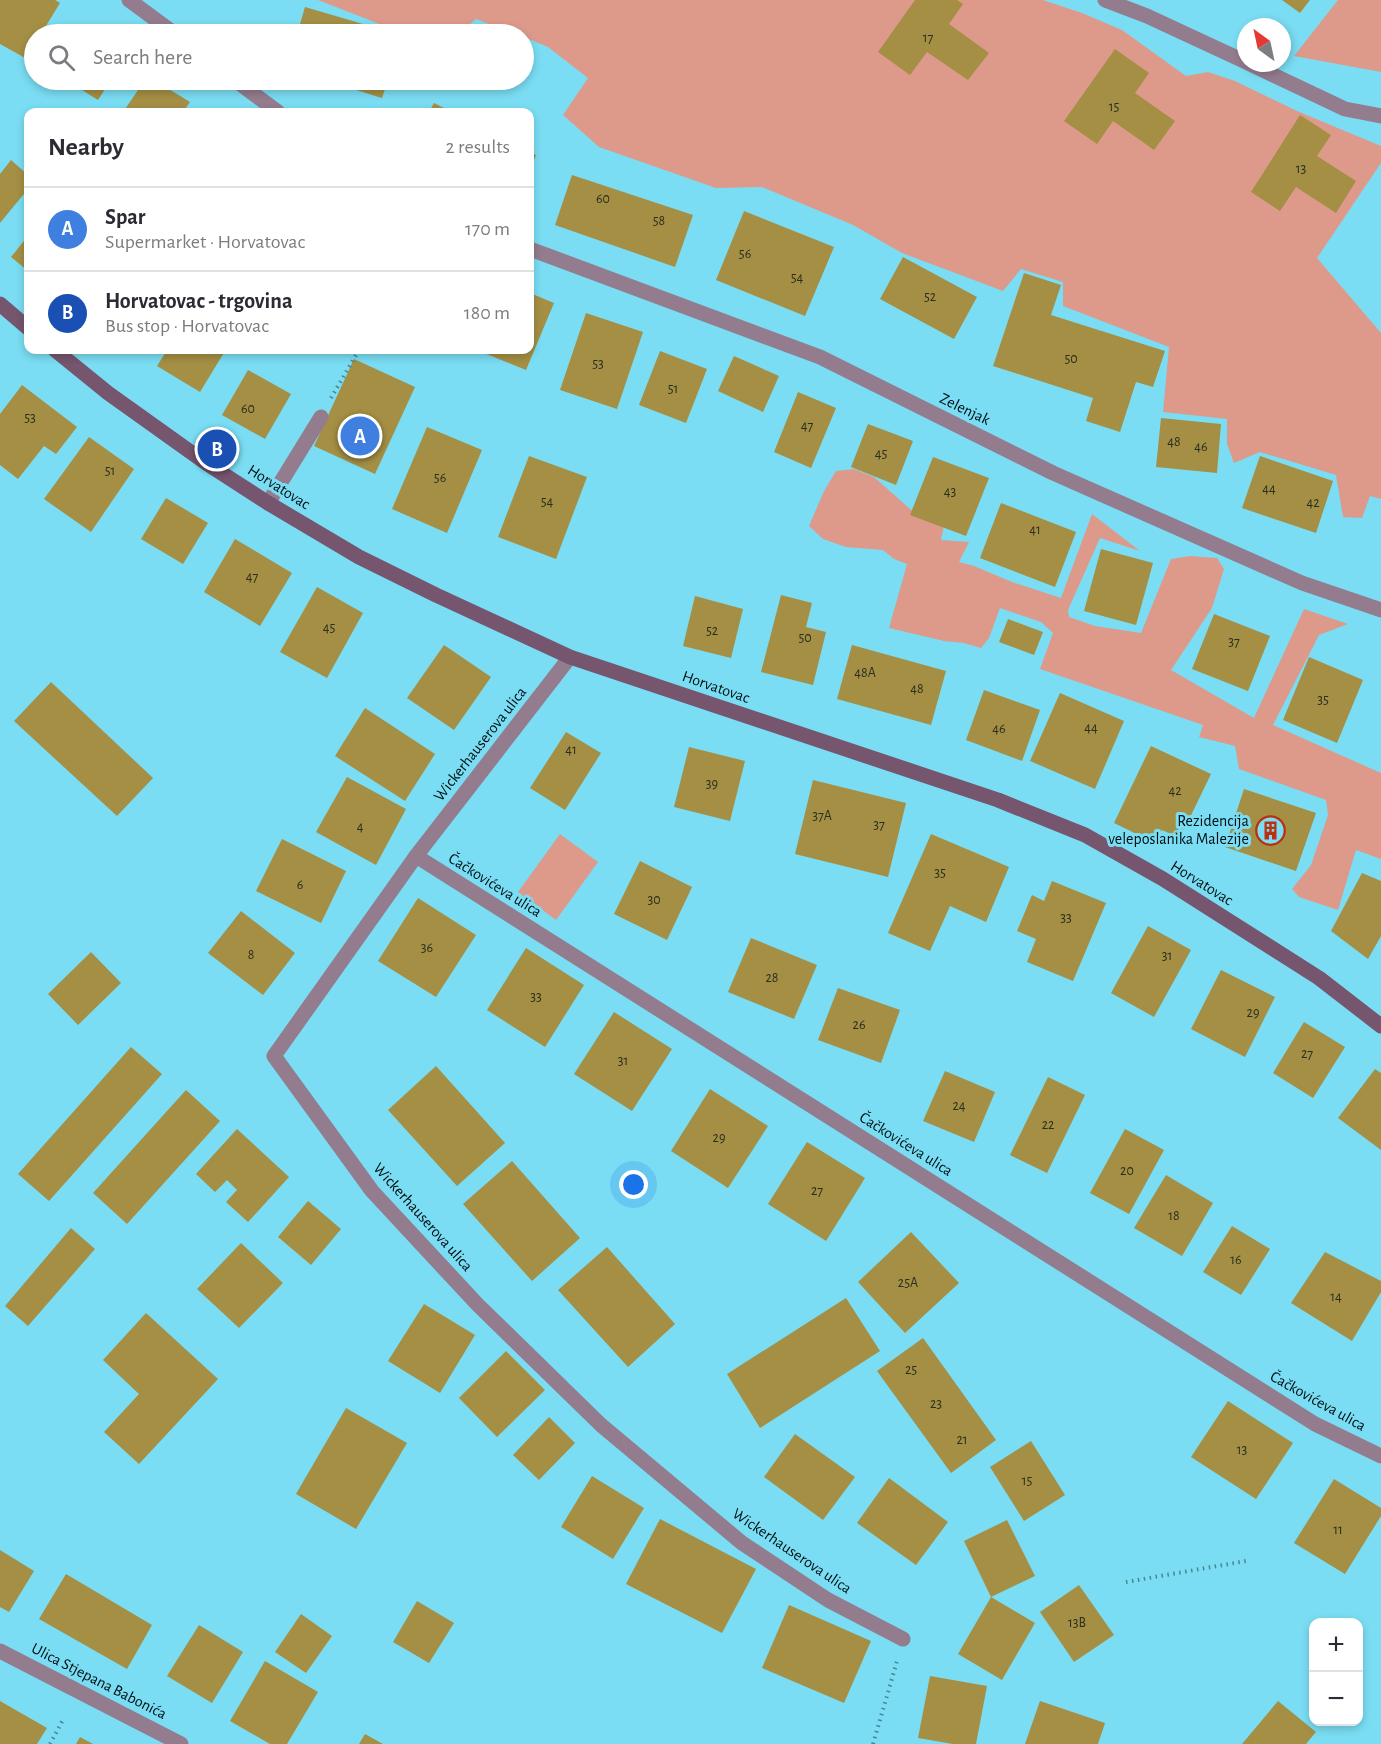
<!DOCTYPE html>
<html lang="en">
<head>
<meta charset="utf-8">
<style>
  :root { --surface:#fff; --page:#f2f2f3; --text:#2b2b33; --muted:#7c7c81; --line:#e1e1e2; --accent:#bb3010 }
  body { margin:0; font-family:"Alegreya Sans",sans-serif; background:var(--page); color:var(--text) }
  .controls { position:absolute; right:18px; bottom:18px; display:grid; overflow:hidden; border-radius:12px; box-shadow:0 3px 9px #0003 }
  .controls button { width:54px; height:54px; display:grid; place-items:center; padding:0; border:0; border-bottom:2px solid var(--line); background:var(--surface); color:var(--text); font:30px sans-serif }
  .compass { position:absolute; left:1237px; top:18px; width:54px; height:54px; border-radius:50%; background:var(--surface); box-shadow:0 3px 9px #0003; rotate:327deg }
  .you { position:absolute; left:634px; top:1185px; width:21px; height:21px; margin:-15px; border:4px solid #fff; border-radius:50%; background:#1a73e8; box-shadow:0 0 0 9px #1a73e833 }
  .badge { display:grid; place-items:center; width:39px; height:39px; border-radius:50%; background:var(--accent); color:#fff; font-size:20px; font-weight:700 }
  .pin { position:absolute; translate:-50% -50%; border:3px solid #fff; box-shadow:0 2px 6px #0006 }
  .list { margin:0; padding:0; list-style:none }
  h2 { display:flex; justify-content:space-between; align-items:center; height:78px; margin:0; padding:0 24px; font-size:26px }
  h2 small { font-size:20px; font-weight:400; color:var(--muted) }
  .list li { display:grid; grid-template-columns:39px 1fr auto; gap:18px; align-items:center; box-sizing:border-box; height:84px; padding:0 24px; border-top:2px solid var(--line) }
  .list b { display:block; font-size:22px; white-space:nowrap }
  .list p { margin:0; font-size:20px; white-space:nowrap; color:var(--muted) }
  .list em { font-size:20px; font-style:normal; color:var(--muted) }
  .icon { flex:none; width:33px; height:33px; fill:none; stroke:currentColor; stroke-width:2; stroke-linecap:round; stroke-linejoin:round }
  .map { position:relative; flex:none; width:1381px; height:1744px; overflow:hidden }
  .search { position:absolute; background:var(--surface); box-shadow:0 3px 9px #0003; left:24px; top:24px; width:510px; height:66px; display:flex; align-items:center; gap:15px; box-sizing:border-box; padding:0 21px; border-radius:33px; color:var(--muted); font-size:22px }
  .panel { position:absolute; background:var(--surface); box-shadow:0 3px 9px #0003; left:24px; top:108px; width:510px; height:246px; border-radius:12px }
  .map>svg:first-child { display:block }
</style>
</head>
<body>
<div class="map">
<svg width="1381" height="1744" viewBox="0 0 1381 1744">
  <rect width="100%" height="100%" fill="#7addf3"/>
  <g fill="#dd9a8a">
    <path d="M318 0H1043L1082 13 1122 30 1186 76 1208 72 1235 81 1297 111 1381 146V163L1317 258 1381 333V499L1370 496 1362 518 1343 517 1336 475 1260 452 1234 463 1227 444V419L1163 412 1169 347 1063 306V282L1021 269 1003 291 902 253 853 225 762 187 716 188 599 147 563 115 588 78 548 47 524 37V34H516L476 19 458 34H405Z"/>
    <path d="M1338 0H1381V72L1294 56Z"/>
    <path d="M854 469 874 477 918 516 944 526 941 540 969 542 959 562 974 566 1012 582 1061 598 1092 514 1140 551 1100 538 1068 610 1069 617 1095 626 1141 633 1171 559 1190 556 1217 558 1224 569 1212 608 1171 670 1254 718 1304 609 1348 624 1319 635 1273 725 1381 773V859L1356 850 1338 910 1299 897 1292 889 1311 865 1328 815 1326 800 1239 769 1235 746 1199 737 1203 725 1040 669 1053 633 1041 622 1000 608 989 638 981 648 964 643 944 641 889 628 907 564 894 559 883 550 846 547 823 539 809 526 824 491 836 471Z"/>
    <path d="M560 834 598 862 556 920 518 892Z"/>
  </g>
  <g fill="#a48f44">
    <path d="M0 0H55L60 3 41 34H34V46L27 59 0 44Z"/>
    <path d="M915 0H957L963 4 949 24 989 53 968 80 927 52 910 75 878 52Z"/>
    <path d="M1282 0H1310L1300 13Z"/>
    <path d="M305 7 397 34H308L298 31Z"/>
    <path d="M83 27 95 34H78Z"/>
    <path d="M1115 49 1149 73 1135 93 1175 121 1154 150 1113 121 1097 144 1064 121Z"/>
    <path d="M66 80H111L98 100Z"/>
    <path d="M145 80H154L190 102 183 112H123Z"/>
    <path d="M324 80H388L382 98Z"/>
    <path d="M434 103 452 112H429Z"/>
    <path d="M1300 115 1331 135 1317 156 1356 181 1336 213 1296 187 1280 211 1251 192Z"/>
    <path d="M530 152 536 155 530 169Z"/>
    <path d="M11 160 28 175V189L0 223V174Z"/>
    <path d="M572 175 693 215 675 267 555 225Z"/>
    <path d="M744 211 834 247 805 316 716 280Z"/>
    <path d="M28 236V271L11 257Z"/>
    <path d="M903 257 977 297 954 339 880 299Z"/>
    <path d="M1024 273 1061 285 1051 315 1165 351 1153 387 1136 382 1120 432 1086 421 1093 398 993 366Z"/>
    <path d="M530 293 554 303 526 370 479 351 480 350H530Z"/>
    <path d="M586 313 643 332 617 409 560 390Z"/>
    <path d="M167 350H223L225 351 200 392 157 366Z"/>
    <path d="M660 351 707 369 686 423 639 405Z"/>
    <path d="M734 356 779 376 763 412 718 391Z"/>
    <path d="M354 359 415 387 375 474 314 446Z"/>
    <path d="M248 370 291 394 265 439 222 415Z"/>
    <path d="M22 385 77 427 56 454 44 446 18 479 0 465V414Z"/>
    <path d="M798 392 836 408 811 468 774 452Z"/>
    <path d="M1161 418 1221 424 1217 473 1156 467Z"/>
    <path d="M868 424 913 441 896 485 851 467Z"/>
    <path d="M427 427 482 450 447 533 392 509Z"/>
    <path d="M89 437 134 469 91 532 44 499Z"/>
    <path d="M529 456 587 477 556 559 498 537Z"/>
    <path d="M1260 456 1333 481 1316 533 1242 508Z"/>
    <path d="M933 457 989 478 966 536 910 515Z"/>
    <path d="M166 498 208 523 183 564 141 539Z"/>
    <path d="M1001 503 1076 532 1055 587 980 558Z"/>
    <path d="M235 539 292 573 260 626 204 592Z"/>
    <path d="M1101 549 1153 563 1136 625 1084 611Z"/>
    <path d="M317 587 363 613 327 678 280 652Z"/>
    <path d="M781 595 812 603 806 627 826 632 813 685 761 672Z"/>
    <path d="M695 596 743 609 731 658 683 646Z"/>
    <path d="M1214 614 1270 636 1248 691 1192 669Z"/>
    <path d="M1008 619 1043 632 1034 655 999 642Z"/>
    <path d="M444 645 491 677 454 730 407 698Z"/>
    <path d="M852 645 946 671 931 725 837 699Z"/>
    <path d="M1309 657 1363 680 1337 743 1283 720Z"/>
    <path d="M51 682 153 778 117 816 14 721Z"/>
    <path d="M984 690 1040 710 1022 761 966 740Z"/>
    <path d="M1060 693 1124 721 1095 789 1030 761Z"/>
    <path d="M365 708 435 754 405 801 335 756Z"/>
    <path d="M566 732 601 753 565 810 530 788Z"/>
    <path d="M1151 746 1211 774 1180 838 1162 830 1155 843 1114 823Z"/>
    <path d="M689 747 745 761 730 821 674 807Z"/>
    <path d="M347 777 406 809 376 865 316 832Z"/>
    <path d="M813 780 906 803 888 877 795 854Z"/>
    <path d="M1244 789 1316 813 1296 871 1225 847Z"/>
    <path d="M931 834 1009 867 986 922 950 906 930 951 888 933Z"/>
    <path d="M282 839 346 871 321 923 256 891Z"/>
    <path d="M640 861 692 887 667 940 614 914Z"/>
    <path d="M1362 873 1381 881V936L1368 959 1331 931Z"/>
    <path d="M1052 881 1106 903 1073 981 1027 962 1036 939 1017 931 1032 895 1044 901Z"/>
    <path d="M418 898 476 935 436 997 378 961Z"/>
    <path d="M241 911 295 953 263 995 208 953Z"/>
    <path d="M1148 926 1191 950 1154 1017 1111 993Z"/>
    <path d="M751 938 817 965 794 1019 728 992Z"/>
    <path d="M526 948 584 985 545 1047 487 1010Z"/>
    <path d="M91 952 121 983 78 1025 48 994Z"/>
    <path d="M1221 970 1275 997 1245 1057 1191 1029Z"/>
    <path d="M838 988 900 1010 881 1063 818 1040Z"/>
    <path d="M614 1012 672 1049 632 1111 574 1074Z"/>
    <path d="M1304 1022 1345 1047 1313 1098 1273 1073Z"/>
    <path d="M131 1047 162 1074 49 1201 18 1174Z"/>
    <path d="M436 1066 505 1143 457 1186 388 1110Z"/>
    <path d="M1375 1069 1381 1073V1150L1338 1118Z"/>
    <path d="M945 1071 995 1092 974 1142 923 1121Z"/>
    <path d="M1048 1077 1085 1095 1047 1173 1010 1155Z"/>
    <path d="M710 1089 768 1126 728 1188 671 1151Z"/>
    <path d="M186 1090 220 1121 127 1224 93 1193Z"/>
    <path d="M237 1129 289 1177 248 1222 226 1202 237 1190 227 1180 215 1192 196 1174Z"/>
    <path d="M1125 1129 1164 1150 1129 1214 1090 1193Z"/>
    <path d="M807 1142 865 1178 826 1241 768 1204Z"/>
    <path d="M512 1161 580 1238 532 1281 463 1204Z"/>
    <path d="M1166 1175 1213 1203 1182 1256 1134 1228Z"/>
    <path d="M308 1201 341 1229 311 1265 278 1237Z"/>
    <path d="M1232 1226 1270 1249 1241 1295 1203 1272Z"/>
    <path d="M71 1228 95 1249 28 1326 5 1306Z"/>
    <path d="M911 1232 959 1283 905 1333 858 1282Z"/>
    <path d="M241 1243 283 1283 239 1328 197 1289Z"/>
    <path d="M607 1247 675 1324 628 1367 558 1290Z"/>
    <path d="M1325 1252 1381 1281V1292L1352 1341 1291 1303Z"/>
    <path d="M846 1298 880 1351 760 1428 727 1374Z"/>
    <path d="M424 1304 475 1335 440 1393 388 1361Z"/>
    <path d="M146 1313 218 1379 139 1464 104 1432 139 1394 103 1360Z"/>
    <path d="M923 1338 996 1440 951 1473 877 1371Z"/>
    <path d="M506 1351 545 1390 497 1437 459 1398Z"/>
    <path d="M1228 1401 1293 1443 1256 1499 1191 1457Z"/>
    <path d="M346 1408 407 1443 356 1529 296 1494Z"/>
    <path d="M549 1417 575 1443 539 1480 513 1455Z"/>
    <path d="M795 1434 855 1477 823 1520 764 1477Z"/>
    <path d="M1031 1441 1065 1495 1024 1521 990 1467Z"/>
    <path d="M592 1476 644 1508 613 1559 561 1527Z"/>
    <path d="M889 1478 948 1522 916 1565 857 1523Z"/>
    <path d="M1334 1479 1381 1508V1516L1345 1574 1294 1543Z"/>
    <path d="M660 1519 756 1569 722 1633 626 1584Z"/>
    <path d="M1007 1520 1035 1576 991 1597 964 1541Z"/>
    <path d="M0 1550 34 1571 9 1612 0 1607Z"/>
    <path d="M66 1574 152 1625 127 1669 39 1619Z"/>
    <path d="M1079 1585 1114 1635 1074 1662 1040 1612Z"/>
    <path d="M991 1597 1035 1623 1002 1680 958 1654Z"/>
    <path d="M417 1601 454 1623 429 1663 393 1642Z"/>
    <path d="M789 1605 871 1641 844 1703 762 1668Z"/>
    <path d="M301 1614 332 1636 306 1673 275 1652Z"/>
    <path d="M199 1625 243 1652 212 1703 167 1676Z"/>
    <path d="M265 1661 318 1692 287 1744H270L230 1721Z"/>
    <path d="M930 1676 987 1686 976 1744H953L918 1738Z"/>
    <path d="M0 1701 47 1728 37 1744H0Z"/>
    <path d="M1040 1701 1105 1723 1098 1744H1025Z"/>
    <path d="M1278 1701 1316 1732 1306 1744H1242Z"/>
    <path d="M365 1734 383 1744H359Z"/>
    <path d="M80 1737 93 1744H76Z"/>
  </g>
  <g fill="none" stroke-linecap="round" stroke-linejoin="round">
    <g stroke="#478796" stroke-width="4" stroke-dasharray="1.5 4.5" stroke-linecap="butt">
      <path d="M331 398 359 350"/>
      <path d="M1126 1582 1246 1561"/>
      <path d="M50 1744 64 1718"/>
      <path d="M873 1744 897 1661"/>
    </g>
    <path stroke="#937c8e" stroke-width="15" d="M268 503 321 417"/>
    <g stroke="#937c8e" stroke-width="15">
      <path d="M129 0 175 34"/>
      <path d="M1105 0 1147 16 1246 62"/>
      <path d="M1248 63 1345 109 1381 116"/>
      <path d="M235 80 278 112"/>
      <path d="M530 249 820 357 1053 473 1302 583 1381 610"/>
      <path d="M570 657 416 856 274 1056 372 1191 477 1304 601 1425 742 1543 828 1600 903 1639"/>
      <path d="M416 856 1315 1424 1381 1456"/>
      <path d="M0 1651 181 1744"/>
    </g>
    <g stroke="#76556f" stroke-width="15">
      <path d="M0 304 28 328"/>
      <path d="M55 350 108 393 206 463 268 503 359 557 436 595 570 657 998 800 1085 835 1163 879 1319 978 1381 1026"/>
    </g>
  </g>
  <defs>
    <symbol id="building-ring" viewBox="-11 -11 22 22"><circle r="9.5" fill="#7addf3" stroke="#bb3010" stroke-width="1.5"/><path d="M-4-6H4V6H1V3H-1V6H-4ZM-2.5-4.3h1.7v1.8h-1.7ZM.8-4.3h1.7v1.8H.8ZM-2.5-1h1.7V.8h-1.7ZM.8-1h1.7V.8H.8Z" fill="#bb3010"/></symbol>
  </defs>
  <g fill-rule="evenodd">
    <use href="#building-ring" x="1254" y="814" width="33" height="33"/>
  </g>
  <g text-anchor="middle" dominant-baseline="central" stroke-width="6" stroke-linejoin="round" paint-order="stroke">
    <g font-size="14" fill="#292f1f">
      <text x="928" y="38">17</text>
      <text x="1114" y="107">15</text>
      <text x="1301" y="169">13</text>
      <text x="603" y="199">60</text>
      <text x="659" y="221">58</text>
      <text x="745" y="254">56</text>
      <text x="797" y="278">54</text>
      <text x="930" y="297">52</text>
      <text x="1071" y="359">50</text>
      <text x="598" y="364">53</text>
      <text x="673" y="389">51</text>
      <text x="248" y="409">60</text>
      <text x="30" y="418">53</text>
      <text x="807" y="426">47</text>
      <text x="1174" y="442">48</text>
      <text x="1201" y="447">46</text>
      <text x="881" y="454">45</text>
      <text x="110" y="471">51</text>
      <text x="440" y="478">56</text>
      <text x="1269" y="489">44</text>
      <text x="950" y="492">43</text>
      <text x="547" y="502">54</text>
      <text x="1313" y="503">42</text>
      <text x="1035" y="530">41</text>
      <text x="252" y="577">47</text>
      <text x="329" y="628">45</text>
      <text x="712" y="631">52</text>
      <text x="805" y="638">50</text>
      <text x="1234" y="642">37</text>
      <text x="865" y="673">48A</text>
      <text x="917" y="689">48</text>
      <text x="1323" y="700">35</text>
      <text x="1091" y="728">44</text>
      <text x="999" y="729">46</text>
      <text x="571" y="750">41</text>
      <text x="712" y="784">39</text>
      <text x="1175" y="791">42</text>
      <text x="822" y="816">37A</text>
      <text x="879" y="825">37</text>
      <text x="360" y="827">4</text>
      <text x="940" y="873">35</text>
      <text x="300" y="885">6</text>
      <text x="654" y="900">30</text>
      <text x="1066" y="918">33</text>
      <text x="427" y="948">36</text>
      <text x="251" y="955">8</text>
      <text x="1167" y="956">31</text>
      <text x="772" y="978">28</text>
      <text x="536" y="997">33</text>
      <text x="1253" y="1013">29</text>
      <text x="859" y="1025">26</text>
      <text x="1307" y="1054">27</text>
      <text x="623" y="1061">31</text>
      <text x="959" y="1106">24</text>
      <text x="1048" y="1125">22</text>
      <text x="719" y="1138">29</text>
      <text x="1127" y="1171">20</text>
      <text x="817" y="1191">27</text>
      <text x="1174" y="1216">18</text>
      <text x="1236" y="1260">16</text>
      <text x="908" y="1283">25A</text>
      <text x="1336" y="1297">14</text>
      <text x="911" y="1370">25</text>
      <text x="936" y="1404">23</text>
      <text x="962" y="1440">21</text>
      <text x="1242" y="1450">13</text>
      <text x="1027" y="1481">15</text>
      <text x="1338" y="1530">11</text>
      <text x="1077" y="1623">13B</text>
    </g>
    <g font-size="16" fill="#000f13" stroke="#7addf3">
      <text transform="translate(965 409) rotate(26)">Zelenjak</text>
      <text transform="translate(279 487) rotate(32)">Horvatovac</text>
      <text transform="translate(716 687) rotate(19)">Horvatovac</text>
      <text transform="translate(480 744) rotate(-52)">Wickerhauserova ulica</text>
      <text transform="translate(1202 883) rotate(32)">Horvatovac</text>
      <text transform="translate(495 885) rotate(32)">Čačkovićeva ulica</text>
      <text transform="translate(906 1144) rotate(32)">Čačkovićeva ulica</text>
      <text transform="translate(423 1217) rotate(48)">Wickerhauserova ulica</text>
      <text transform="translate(1318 1401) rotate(29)">Čačkovićeva ulica</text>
      <text transform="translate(792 1551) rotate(34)">Wickerhauserova ulica</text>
      <text transform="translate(99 1681) rotate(27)">Ulica Stjepana Babonića</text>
    </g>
    <g font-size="16" fill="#000f13" stroke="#7addf3" text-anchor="end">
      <text x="1249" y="821">Rezidencija<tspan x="1249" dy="18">veleposlanika Malezije</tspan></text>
    </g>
  </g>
</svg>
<div class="controls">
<button>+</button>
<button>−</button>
</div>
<svg class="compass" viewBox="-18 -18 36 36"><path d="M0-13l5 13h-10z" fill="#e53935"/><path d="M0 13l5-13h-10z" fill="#7c7c81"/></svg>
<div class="you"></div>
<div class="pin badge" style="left:360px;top:436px;background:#3f7fe0">A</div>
<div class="pin badge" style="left:217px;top:449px;background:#1a4fb4">B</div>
<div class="search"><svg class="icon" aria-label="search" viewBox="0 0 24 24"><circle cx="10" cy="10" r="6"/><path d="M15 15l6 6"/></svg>Search here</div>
<section class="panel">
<h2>Nearby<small>2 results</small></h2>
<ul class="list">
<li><span class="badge" style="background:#3f7fe0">A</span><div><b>Spar</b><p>Supermarket · Horvatovac</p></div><em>170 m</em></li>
<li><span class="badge" style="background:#1a4fb4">B</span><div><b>Horvatovac - trgovina</b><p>Bus stop · Horvatovac</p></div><em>180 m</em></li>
</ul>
</section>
</div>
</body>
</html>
